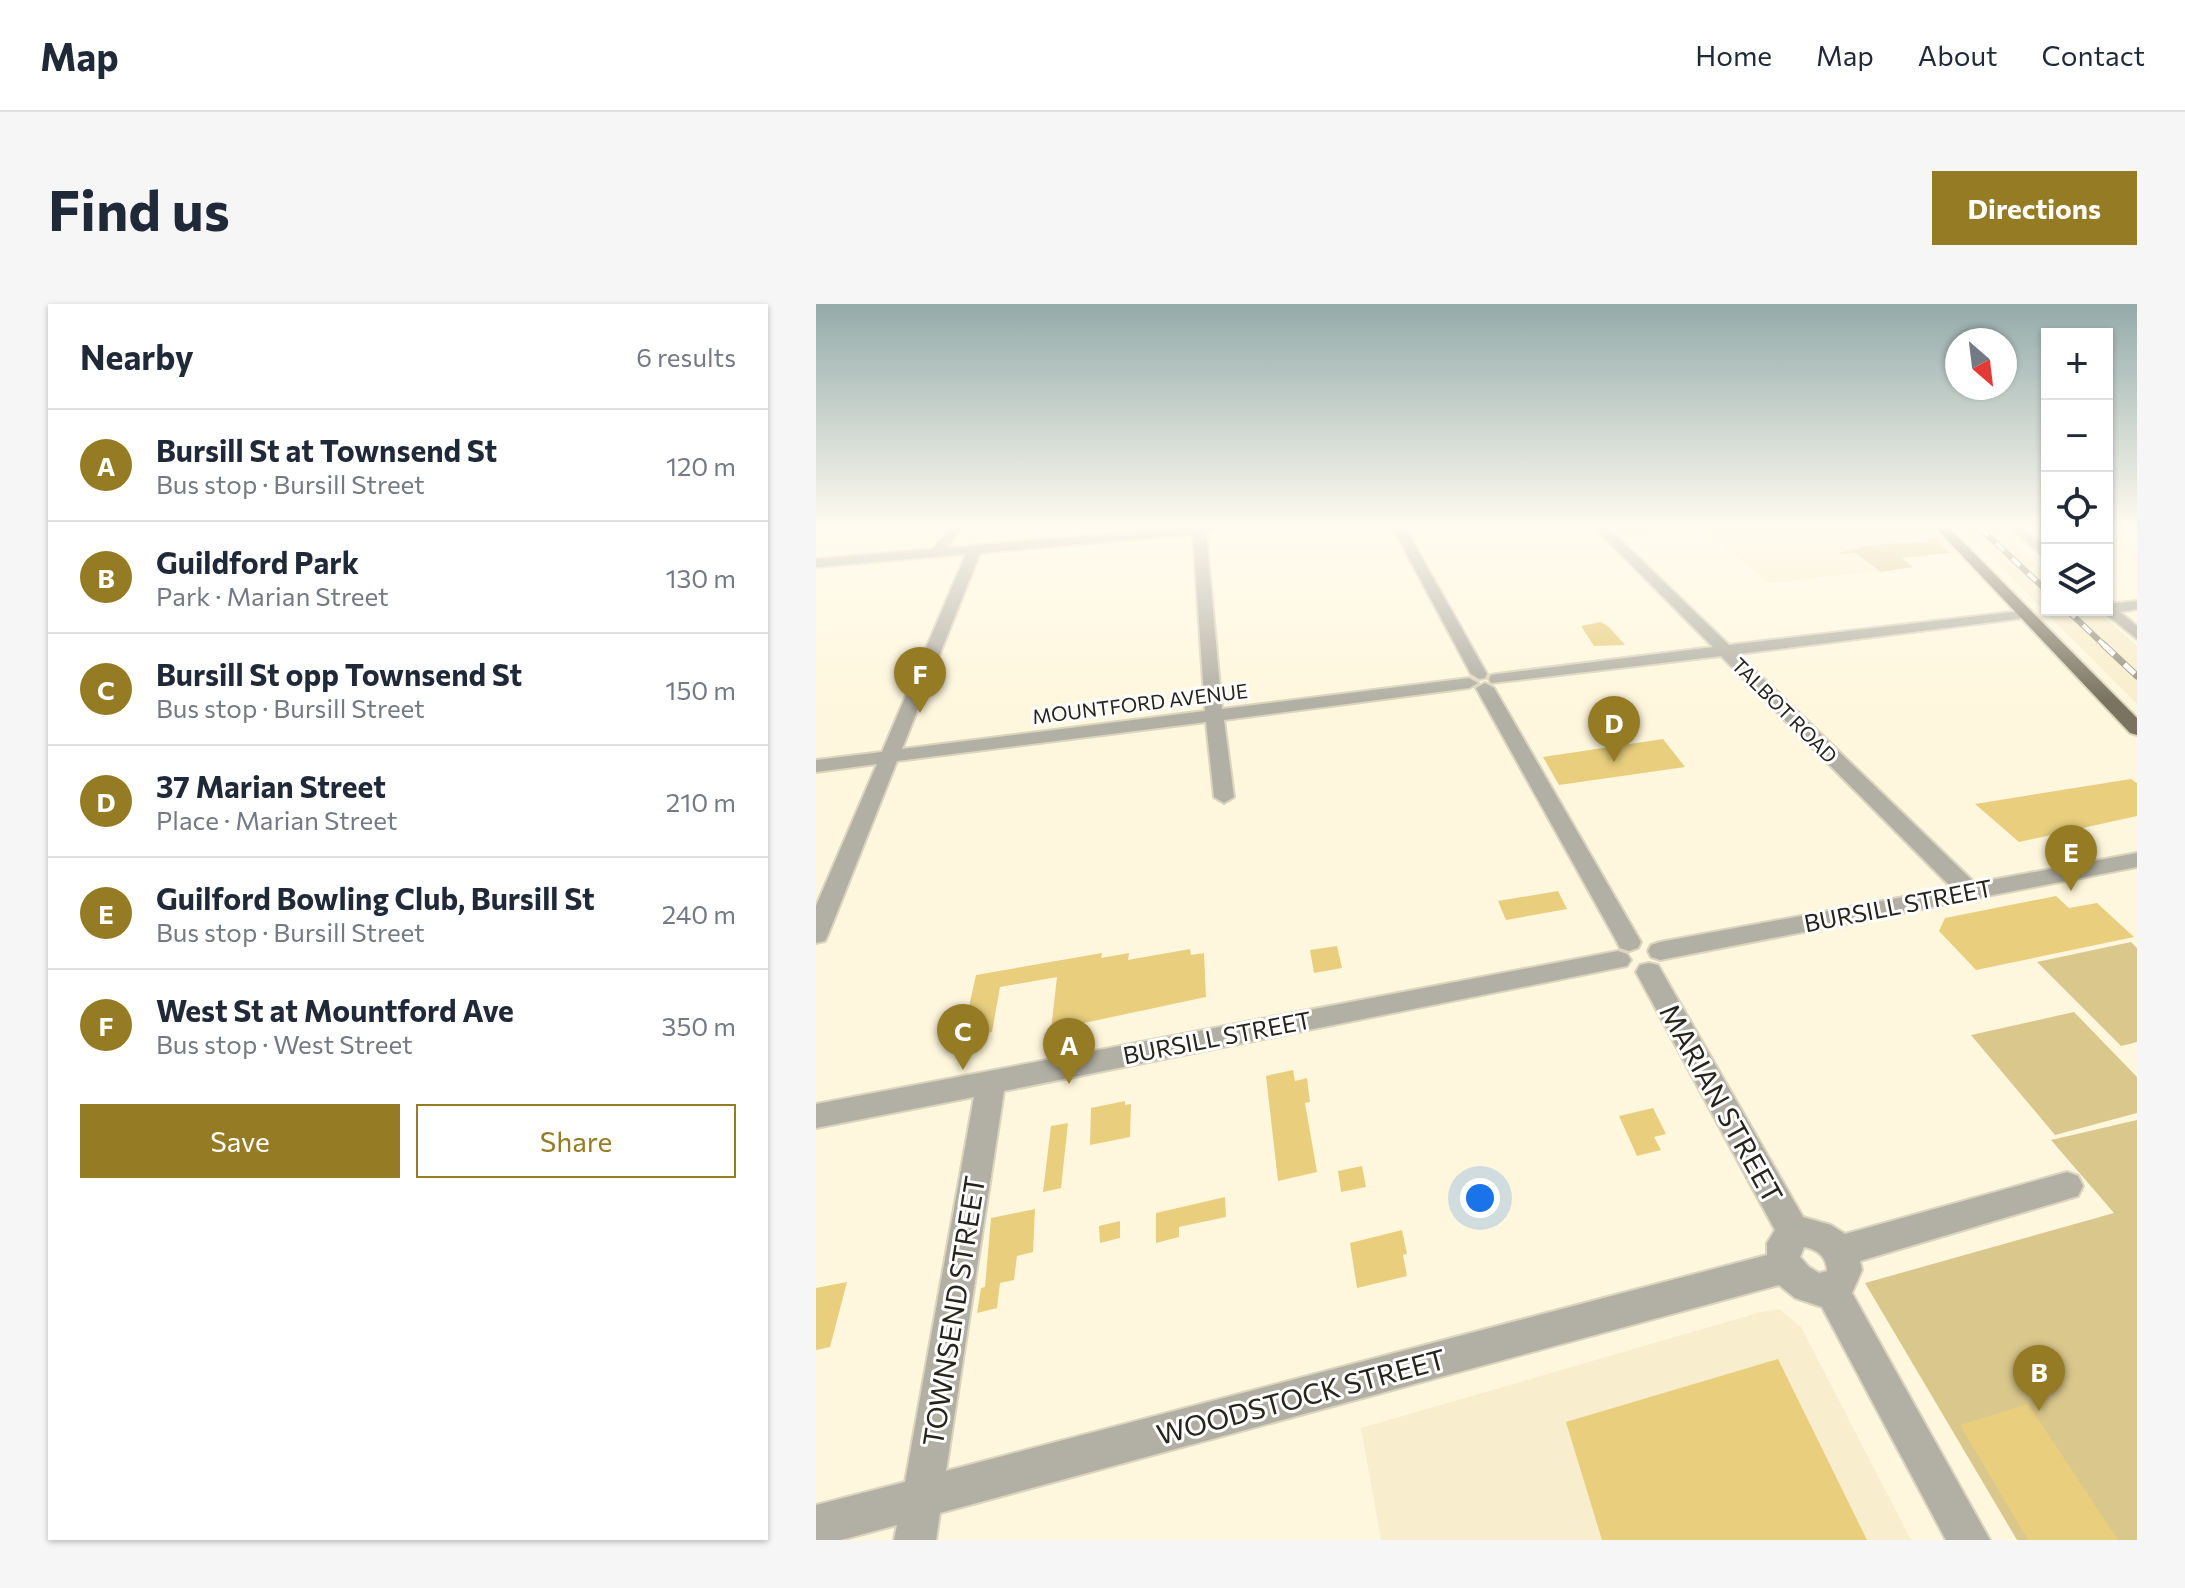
<!DOCTYPE html>
<html lang="en">
<head>
<meta charset="utf-8">
<style>
  :root { --surface:#fff; --page:#f6f6f7; --text:#1f2937; --muted:#747a83; --line:#e0e1e3; --accent:#957b23 }
  body { margin:0; font-family:Commissioner,sans-serif; background:var(--page); color:var(--text) }
  .controls { position:absolute; right:24px; top:24px; display:grid; overflow:hidden; border-radius:0px; box-shadow:0 2px 6px #0004 }
  .controls button { width:72px; height:72px; display:grid; place-items:center; padding:0; border:0; border-bottom:2px solid var(--line); background:var(--surface); color:var(--text); font:40px sans-serif }
  .compass { position:absolute; left:1129px; top:24px; width:72px; height:72px; border-radius:50%; background:var(--surface); box-shadow:0 2px 6px #0004; rotate:152deg }
  .you { position:absolute; left:664px; top:894px; width:28px; height:28px; margin:-20px; border:6px solid #fff; border-radius:50%; background:#1a73e8; box-shadow:0 0 0 12px #1a73e833 }
  .badge { display:grid; place-items:center; width:52px; height:52px; border-radius:50%; background:var(--accent); color:#fff; font-size:26px; font-weight:700 }
  .pin { position:absolute; translate:-50% -66px; filter:drop-shadow(0 2px 4px #0008) }
  .pin::after { content:''; position:absolute; top:42px; width:28px; height:24px; background:inherit; clip-path:polygon(0 0,100% 0,50% 100%) }
  .list { margin:0; padding:0; list-style:none }
  h2 { display:flex; justify-content:space-between; align-items:center; height:104px; margin:0; padding:0 32px; font-size:34px }
  h2 small { font-size:26px; font-weight:400; color:var(--muted) }
  .list li { display:grid; grid-template-columns:52px 1fr auto; gap:24px; align-items:center; box-sizing:border-box; height:112px; padding:0 32px; border-top:2px solid var(--line) }
  .list b { display:block; font-size:30px; white-space:nowrap }
  .list p { margin:0; font-size:26px; white-space:nowrap; color:var(--muted) }
  .list em { font-size:26px; font-style:normal; color:var(--muted) }
  .actions { display:flex; gap:16px; padding:24px 32px }
  .actions a { flex:1; padding:18px 0; border:2px solid var(--accent); border-radius:0px; text-align:center; font-size:28px; color:var(--accent) }
  .actions .main { background:var(--accent); color:#fff }
  .icon { flex:none; width:44px; height:44px; fill:none; stroke:currentColor; stroke-width:2; stroke-linecap:round; stroke-linejoin:round }
  .map { position:relative; flex:none; width:1321px; height:1236px; overflow:hidden; border-radius:0px }
  header { display:flex; align-items:center; gap:48px; box-sizing:border-box; height:112px; padding:0 40px; background:var(--surface); border-bottom:2px solid var(--line) }
  header strong { font-size:38px }
  nav { display:flex; gap:44px; margin-inline-start:auto; font-size:28px }
  .intro { display:flex; align-items:center; justify-content:space-between; box-sizing:border-box; height:192px; padding:0 48px }
  h1 { margin:0; font-size:56px }
  .button { padding:20px 36px; border-radius:0px; background:var(--accent); color:#fff; font-size:28px; font-weight:700 }
  main { display:flex; gap:48px; padding:0 48px }
  aside { flex:1; background:var(--surface); border-radius:0px; box-shadow:0 2px 6px #0004 }
  .map>svg:first-child { display:block }
</style>
</head>
<body>
<header>
<strong>Map</strong>
<nav><a>Home</a><a>Map</a><a>About</a><a>Contact</a></nav>
</header>
<div class="intro"><h1>Find us</h1><a class="button">Directions</a></div>
<main>
<aside>
<h2>Nearby<small>6 results</small></h2>
<ul class="list">
<li><span class="badge">A</span><div><b>Bursill St at Townsend St</b><p>Bus stop · Bursill Street</p></div><em>120 m</em></li>
<li><span class="badge">B</span><div><b>Guildford Park</b><p>Park · Marian Street</p></div><em>130 m</em></li>
<li><span class="badge">C</span><div><b>Bursill St opp Townsend St</b><p>Bus stop · Bursill Street</p></div><em>150 m</em></li>
<li><span class="badge">D</span><div><b>37 Marian Street</b><p>Place · Marian Street</p></div><em>210 m</em></li>
<li><span class="badge">E</span><div><b>Guilford Bowling Club, Bursill St</b><p>Bus stop · Bursill Street</p></div><em>240 m</em></li>
<li><span class="badge">F</span><div><b>West St at Mountford Ave</b><p>Bus stop · West Street</p></div><em>350 m</em></li>
</ul>
<div class="actions"><a class="main">Save</a><a>Share</a></div>
</aside>
<div class="map">
<svg width="1321" height="1236" viewBox="0 0 1321 1236">
  <rect width="100%" height="100%" fill="#fff7dd"/>
  <g fill="#f8edcc">
    <path d="M799 224H1117L1139 248 1085 254 1097 263 953 279 887 226 807 234Z"/>
    <path d="M1146 224H1180L1231 270V306H1281L1321 342V400Z"/>
    <path d="M963 1005 985 1023 1095 1236H565L545 1124 945 1008Z"/>
  </g>
  <g fill="#dac78c">
    <path d="M1120 234 1133 249 1086 254 1097 263 1065 268 1039 249 1021 250 1052 241 1113 238 1111 235Z"/>
    <path d="M1315 638 1321 644V738L1305 742 1221 658Z"/>
    <path d="M1258 708 1321 773V809L1239 831 1155 731Z"/>
    <path d="M1321 816V1236H1201L1049 979 1298 909 1235 836Z"/>
  </g>
  <g fill="#e8ce7d">
    <path d="M785 318 793 323 809 341 778 342 765 322Z"/>
    <path d="M847 435 869 463 743 481 727 453Z"/>
    <path d="M1315 475 1321 479V512L1203 538 1159 500Z"/>
    <path d="M742 587 751 605 690 616 682 597Z"/>
    <path d="M1240 592 1253 604 1281 599 1318 633 1160 666 1123 627 1129 614Z"/>
    <path d="M521 642 526 664 498 669 494 646Z"/>
    <path d="M374 645 375 651 388 649 390 693 235 726 241 673 184 683 176 728 146 734 160 671 286 649 285 654 313 649 312 656Z"/>
    <path d="M477 766 479 777 491 774 494 798 489 799 501 868 462 877 450 772Z"/>
    <path d="M309 797V801L315 800 314 833 274 841 275 804Z"/>
    <path d="M837 804 850 830 838 833 845 846 821 852 803 812Z"/>
    <path d="M252 819 245 884 227 888 235 822Z"/>
    <path d="M546 862 550 883 525 888 522 867Z"/>
    <path d="M409 893 410 913 363 923V933L340 939V909Z"/>
    <path d="M219 905 217 948 201 952 198 976 184 979 181 1004 161 1009 165 984 169 983 175 914Z"/>
    <path d="M304 917V934L284 939 283 922Z"/>
    <path d="M586 926 591 950 587 951 591 972 541 984 534 939Z"/>
    <path d="M31 978 14 1043 0 1046V984Z"/>
    <path d="M962 1055 1051 1236H786L750 1118Z"/>
    <path d="M1212 1100 1302 1236H1212L1144 1121Z"/>
  </g>
  <g fill="none" stroke-linecap="round" stroke-linejoin="round">
    <defs>
      <g id="minor">
        <path d="M134 224H146L131 244 360 224H406L390 229 406 405 653 374 662 379 653 384 408 416 418 493 408 499 398 493 390 418 81 457 12 631 9 637 0 639V602L61 460 0 468V456L66 448 150 250 0 263V255L117 245ZM377 230 389 407 86 445 164 249Z"/>
        <path d="M577 224H589L671 370 669 374 663 375 655 370Z"/>
        <path d="M779 224H792L913 341 1213 306 1216 309 1208 314 922 350 1159 579 1321 549V563L844 656 835 653 832 647 835 641 844 638 1136 584 905 352 675 379 673 375 675 371 681 370 897 343Z"/>
        <path d="M1194 224H1207L1231 244V255Z"/>
        <path d="M1321 297V305L1304 308 1321 322V335L1285 306H1291V300Z"/>
        <path d="M669 379 678 384 825 638 822 644 813 647 804 644 801 638 660 384Z"/>
        <path d="M802 647 811 650 815 656 811 662 188 787 130 1167 951 951V939L959 926 820 668 824 661 833 659 842 661 987 913 1015 921 1029 930 1251 868 1262 872 1267 882 1262 892 1044 957 1046 966 1036 989 1174 1236H1130L1006 1003 979 994 963 981 124 1209 120 1236H78L81 1221 25 1236H0V1201L89 1178 158 793 0 824V800ZM988 943C1001 945 1011 953 1011 967L1003 969 993 963 984 953Z"/>
      </g>
      <path id="major" d="M1120 224H1133L1321 414V431L1314 429Z"/>
    </defs>
    <use href="#minor" stroke="#dcd5be" stroke-width="4"/>
    <use href="#major" stroke="#dcd5be" stroke-width="4"/>
    <use href="#minor" fill="#b2afa4" fill-rule="evenodd"/>
    <use href="#major" fill="#797360" fill-rule="evenodd"/>
    <defs>
      <g id="rail-far1">
        <path d="M1164 224 1231 287"/>
        <path d="M1251 306 1290 343"/>
      </g>
      <path id="rail" d="M1288 341 1321 372"/>
    </defs>
    <use href="#rail-far1" stroke="#989381" stroke-width="6"/>
    <use href="#rail" stroke="#989381" stroke-width="7"/>
    <use href="#rail-far1" stroke="#fff" stroke-width="4" stroke-dasharray="11" stroke-linecap="butt"/>
    <use href="#rail" stroke="#fff" stroke-width="5" stroke-dasharray="14" stroke-linecap="butt"/>
  </g>
  <linearGradient id="sky" x2="0" y2="1"><stop stop-color="#94abaa"/><stop offset="0.56" stop-color="#fffbf0"/><stop offset="1" stop-color="#fffbf0" stop-opacity="0"/></linearGradient>
  <rect width="1321" height="397" fill="url(#sky)"/>
  <g text-anchor="middle" dominant-baseline="central" stroke-width="6" stroke-linejoin="round" paint-order="stroke">
    <g font-size="20" fill="#27241b" stroke="#fff">
      <text transform="translate(324 399) rotate(-7)">MOUNTFORD AVENUE</text>
      <text transform="translate(969 406) rotate(45)">TALBOT ROAD</text>
    </g>
    <g font-size="24" fill="#27241b" stroke="#fff">
      <text transform="translate(1082 601) rotate(-11)">BURSILL STREET</text>
      <text transform="translate(401 733) rotate(-11)">BURSILL STREET</text>
    </g>
    <g font-size="28" fill="#27241b" stroke="#fff">
      <text transform="translate(906 799) rotate(61)">MARIAN STREET</text>
      <text transform="translate(137 1007) rotate(-81)">TOWNSEND STREET</text>
      <text transform="translate(485 1092) rotate(-15)">WOODSTOCK STREET</text>
    </g>
  </g>
</svg>
<div class="controls">
<button>+</button>
<button>−</button>
<button><svg class="icon" aria-label="locate" viewBox="0 0 24 24"><circle cx="12" cy="12" r="6"/><path d="M12 2v4M12 18v4M2 12h4M18 12h4"/></svg></button>
<button><svg class="icon" aria-label="layers" viewBox="0 0 24 24"><path d="M12 4l9 5-9 5-9-5zM3 14l9 5 9-5"/></svg></button>
</div>
<svg class="compass" viewBox="-18 -18 36 36"><path d="M0-13l5 13h-10z" fill="#e53935"/><path d="M0 13l5-13h-10z" fill="#747a83"/></svg>
<div class="you"></div>
<div class="pin badge" style="left:253px;top:780px">A</div>
<div class="pin badge" style="left:1223px;top:1107px">B</div>
<div class="pin badge" style="left:147px;top:766px">C</div>
<div class="pin badge" style="left:798px;top:458px">D</div>
<div class="pin badge" style="left:1255px;top:587px">E</div>
<div class="pin badge" style="left:104px;top:409px">F</div>
</div>
</main>
</body>
</html>
